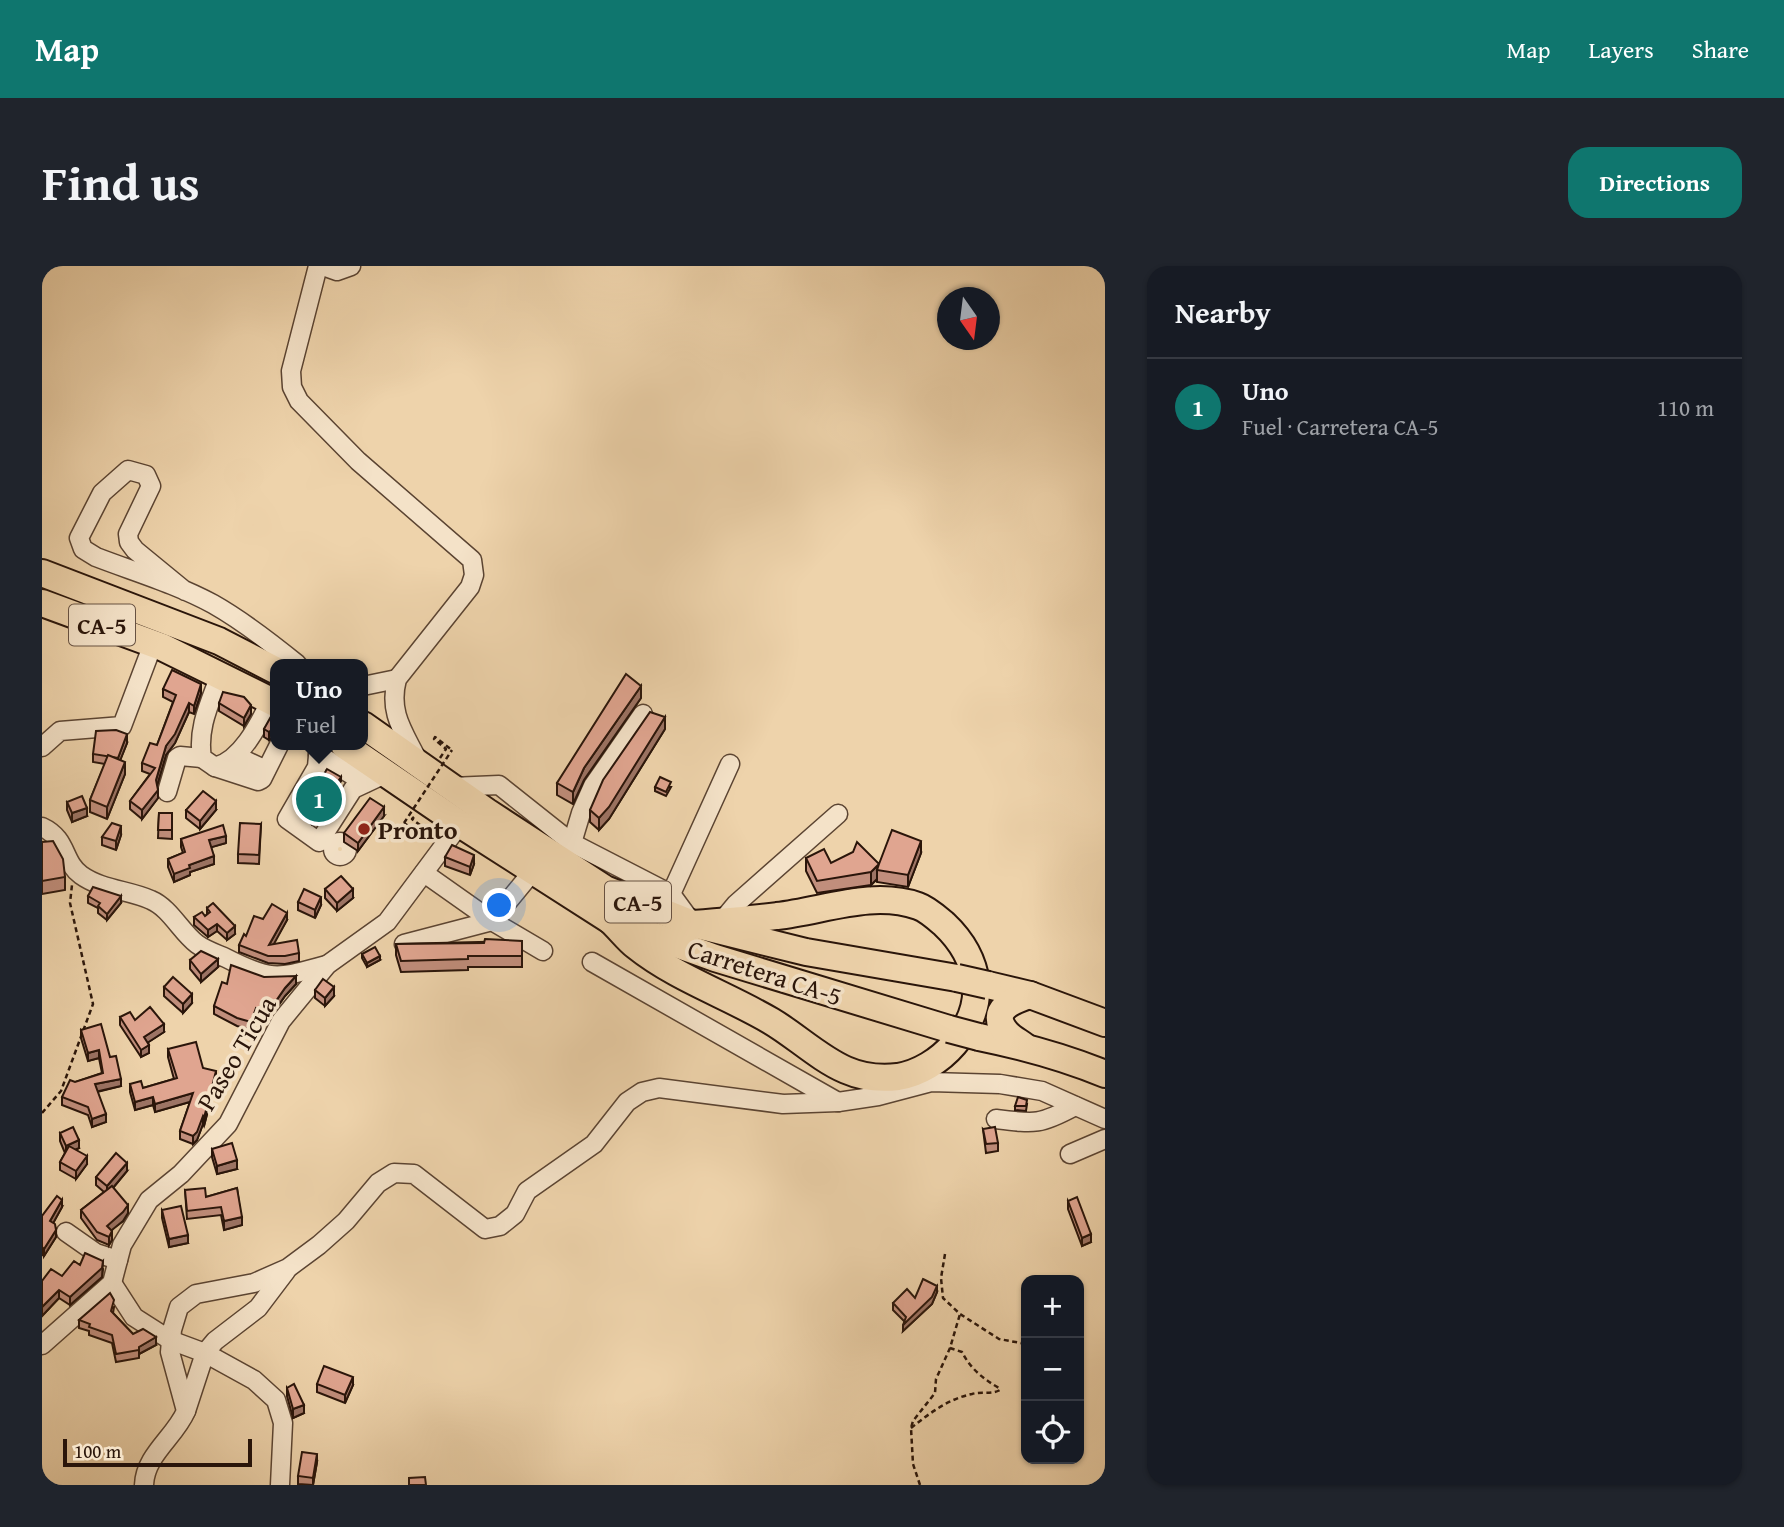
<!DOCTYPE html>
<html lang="en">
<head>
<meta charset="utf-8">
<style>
  :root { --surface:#171b24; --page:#20242c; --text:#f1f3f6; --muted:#9ea1a6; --line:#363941; --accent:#0f766e }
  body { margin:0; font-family:"Gentium Book Plus",serif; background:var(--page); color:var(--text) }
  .controls { position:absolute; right:21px; bottom:21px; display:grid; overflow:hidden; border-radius:14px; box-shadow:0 2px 5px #0004 }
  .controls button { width:63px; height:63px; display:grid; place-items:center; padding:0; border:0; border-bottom:2px solid var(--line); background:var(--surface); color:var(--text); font:35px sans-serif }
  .compass { position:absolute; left:895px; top:21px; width:63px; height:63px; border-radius:50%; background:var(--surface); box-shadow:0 2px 5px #0004; rotate:166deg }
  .scale { position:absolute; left:21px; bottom:18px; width:189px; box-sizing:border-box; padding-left:7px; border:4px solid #2a150a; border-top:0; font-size:19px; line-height:24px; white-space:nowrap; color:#2a150a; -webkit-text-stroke:5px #f4e2c8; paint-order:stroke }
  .you { position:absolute; left:458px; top:640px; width:24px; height:24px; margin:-18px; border:5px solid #fff; border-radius:50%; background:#1a73e8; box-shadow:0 0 0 10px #1a73e833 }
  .badge { display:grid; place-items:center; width:46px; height:46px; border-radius:50%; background:var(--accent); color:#fff; font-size:23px; font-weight:700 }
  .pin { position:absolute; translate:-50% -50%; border:4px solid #fff; box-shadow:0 2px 7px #0006 }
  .popup { position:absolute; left:228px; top:393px; width:98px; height:91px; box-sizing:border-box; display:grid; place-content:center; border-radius:14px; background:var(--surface); filter:drop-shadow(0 2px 5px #0005); font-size:23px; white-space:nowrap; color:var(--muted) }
  .popup b { font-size:26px; color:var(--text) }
  .popup::after { content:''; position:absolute; left:50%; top:100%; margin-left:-14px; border:14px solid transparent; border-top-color:var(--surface) }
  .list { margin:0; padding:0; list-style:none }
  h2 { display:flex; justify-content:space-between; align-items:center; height:91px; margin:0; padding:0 28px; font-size:30px }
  h2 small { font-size:23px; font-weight:400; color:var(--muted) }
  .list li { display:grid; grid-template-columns:46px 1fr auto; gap:21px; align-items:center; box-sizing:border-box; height:98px; padding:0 28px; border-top:2px solid var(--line) }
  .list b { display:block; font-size:26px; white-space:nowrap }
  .list p { margin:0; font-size:23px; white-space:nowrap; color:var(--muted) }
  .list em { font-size:23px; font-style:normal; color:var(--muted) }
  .icon { flex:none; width:38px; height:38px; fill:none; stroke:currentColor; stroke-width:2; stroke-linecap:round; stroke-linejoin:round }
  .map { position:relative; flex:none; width:1063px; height:1219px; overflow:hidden; border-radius:21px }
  header { display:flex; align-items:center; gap:42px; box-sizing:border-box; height:98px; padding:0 35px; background:var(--accent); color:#fff }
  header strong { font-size:33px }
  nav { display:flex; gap:38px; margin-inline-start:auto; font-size:24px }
  .intro { display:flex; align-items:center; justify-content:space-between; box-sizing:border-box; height:168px; padding:0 42px }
  h1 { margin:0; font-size:49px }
  .button { padding:18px 32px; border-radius:21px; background:var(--accent); color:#fff; font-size:24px; font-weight:700 }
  main { display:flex; gap:42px; padding:0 42px }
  aside { flex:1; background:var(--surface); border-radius:21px; box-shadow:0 2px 5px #0004 }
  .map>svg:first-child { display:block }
</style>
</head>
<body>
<header>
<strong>Map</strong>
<nav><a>Map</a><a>Layers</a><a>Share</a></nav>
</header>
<div class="intro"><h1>Find us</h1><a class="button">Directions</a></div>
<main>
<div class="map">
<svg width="1063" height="1219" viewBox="0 0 1063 1219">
  <rect width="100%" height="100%" fill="#eed3ab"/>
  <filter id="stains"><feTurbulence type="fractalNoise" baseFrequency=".00286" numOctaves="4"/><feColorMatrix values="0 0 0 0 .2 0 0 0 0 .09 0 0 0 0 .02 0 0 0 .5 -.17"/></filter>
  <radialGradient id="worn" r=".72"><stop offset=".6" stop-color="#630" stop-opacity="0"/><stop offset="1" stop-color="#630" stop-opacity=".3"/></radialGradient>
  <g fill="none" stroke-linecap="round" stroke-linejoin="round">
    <defs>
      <g id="minor">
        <path d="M276 0 249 105 250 121 257 135 316 195 430 294 432 309 428 321 355 413C346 447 362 466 376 495"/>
        <path d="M281 0 295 5 309 0"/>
        <path d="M143 325 93 284 87 276 86 268 109 220 104 209 86 204 60 227 37 272 41 283 54 291C93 306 134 318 171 338 201 355 228 376 255 398"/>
        <path d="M178 409C168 437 155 462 160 492L173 501C200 494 217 458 229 434"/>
        <path d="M321 420 355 413"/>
        <path d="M277 479 275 501 245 553 277 576 311 523 345 507"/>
        <path d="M0 481 18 465 80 460 111 378"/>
        <path d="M276 488 323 517"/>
        <path d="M194 490 224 504"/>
        <path d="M173 501 216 515 220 513 237 479"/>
        <path d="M409 521 457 519 530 577 629 628 651 658"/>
        <path d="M125 526 135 492 138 490 160 492"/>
        <path d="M0 561C26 573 20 595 39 609 60 624 87 624 109 634 128 642 139 666 155 678 163 684 175 688 184 692 231 716 236 712 285 699"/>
        <circle cx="298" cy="583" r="7"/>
        <path d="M530 577 539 547 551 520 601 448"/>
        <path d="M382 607 450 655 501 685"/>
        <path d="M629 628 688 498"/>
        <path d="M679 656 694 638 796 548"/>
        <path d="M362 678 450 655 491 605"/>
        <path d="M550 696 796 836"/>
        <path d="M954 853C993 858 998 859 1033 840"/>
        <path d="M1028 888 1063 873"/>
        <path d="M24 966 54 987 76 994"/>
        <path d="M70 1017 92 1051 128 1074 163 1087 212 1114 234 1134 241 1157 238 1219"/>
        <path d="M0 1079 70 1017 80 979 107 934 139 908 186 858 239 755 285 699 345 656 418 558"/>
        <path d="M144 1145 163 1087 173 1075 216 1042 244 1005"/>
        <path d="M102 1219C103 1189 133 1171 144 1145L128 1086 130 1064 137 1041 154 1028 212 1017 246 1002 277 979 304 955 336 917 352 907 372 908 443 963 458 960 473 948 485 925 552 878 585 836 600 826 617 822 741 838 796 836 836 830 889 816 958 818 1000 825 1063 853"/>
      </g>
      <g id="highway">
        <path d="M0 307 177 375 233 404"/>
        <path d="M0 337 120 381 233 437"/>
        <path d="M321 459 445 546 563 623 651 658 764 686 915 712"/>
        <path d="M302 479 418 558 568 654 673 692 907 763"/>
        <path d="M568 654C577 662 585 673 594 680 634 712 685 729 729 755 753 769 778 793 804 804 820 811 839 813 856 811 898 804 938 761 934 717 931 693 919 674 902 658 895 652 885 643 876 640 830 624 781 645 735 650 707 654 679 656 651 658"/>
        <path d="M946 719 988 729 1063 757"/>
        <path d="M937 771C981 780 1022 791 1063 808"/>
        <path d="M982 780C977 776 969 772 964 766 946 744 971 734 988 729"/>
      </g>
    </defs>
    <use href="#minor" stroke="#5b4432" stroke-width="21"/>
    <use href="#highway" stroke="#2a150a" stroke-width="30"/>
    <g stroke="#2a150a" stroke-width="2.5" stroke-dasharray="5 3.5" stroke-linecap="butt">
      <path d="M398 492 404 483 392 473 393 471 410 484"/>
      <path d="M362 557 379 569 383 563 370 553 372 551"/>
      <path d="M0 847 19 825 51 738 28 637 30 619"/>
      <path d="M903 988 899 1012 901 1032 918 1048 957 1073 984 1078"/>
      <path d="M869 1162C888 1147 906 1133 930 1128 939 1125 949 1129 958 1124L957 1122C941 1113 928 1102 920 1086L908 1082"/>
      <path d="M878 1219 871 1198 869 1162 871 1155 893 1127 894 1113 908 1082 918 1048"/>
    </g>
    <use href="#minor" stroke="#f4e2c8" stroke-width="18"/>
    <use href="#highway" stroke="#eed3ab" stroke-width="26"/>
    <defs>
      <g id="highway-bridge">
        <path d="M915 712 946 719"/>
        <path d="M907 763 937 771"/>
      </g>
    </defs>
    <use href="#highway-bridge" stroke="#2a150a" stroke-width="30" stroke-linecap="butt"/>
    <path stroke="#2a150a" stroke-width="2.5" stroke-dasharray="5 3.5" stroke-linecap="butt" d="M362 557 410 484"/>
    <use href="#highway-bridge" stroke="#eed3ab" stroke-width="26"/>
  </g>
  <g fill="#c18e7c" stroke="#2a150a" stroke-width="2">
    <path d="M121 423 159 427 152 448 147 446 133 477 124 489 115 520 116 532 100 553 88 543V535L108 508 100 505V497L115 479 131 436 121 431Z"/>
    <path d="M599 432 542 514 531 538 515 529V517Z"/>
    <path d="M177 437 209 448 202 460 177 445Z"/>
    <path d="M233 449V470L227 474 222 471V463Z"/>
    <path d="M623 463 567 553 557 564 548 556V544Z"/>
    <path d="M85 477 78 494 83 508 65 553 48 546V534L63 498 51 496V488Z"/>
    <path d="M299 515 270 557 260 550V546Z"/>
    <path d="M613 521H629L624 530 613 525Z"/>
    <path d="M25 536 45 550 30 556 25 544Z"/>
    <path d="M144 544H174L158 563 144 552Z"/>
    <path d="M117 547H130V573L116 572Z"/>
    <path d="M342 550 316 585 302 576V567Z"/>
    <path d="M219 558 217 598 196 597V588Z"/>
    <path d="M79 569 74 584 60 579V571Z"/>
    <path d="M139 573 184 577 169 581 172 598 148 606V609L132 616 126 601V593L141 587 139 581Z"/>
    <path d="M0 576 23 611V624L0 628Z"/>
    <path d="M879 587 866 621 835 616V613L829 619 775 627 764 605V592L789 597 837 598Z"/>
    <path d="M403 591 432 598 428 609 403 600Z"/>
    <path d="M283 623 311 632 295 645 283 632Z"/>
    <path d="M46 630 79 637 65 654 56 647V642L46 637Z"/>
    <path d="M256 636 279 639 273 652 256 644Z"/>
    <path d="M165 642 193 668 185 674 175 665 166 671 152 659V651L163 650 165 649Z"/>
    <path d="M221 653 245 654 231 678 257 687V695L243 698 226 697 197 686V679L204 670Z"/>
    <path d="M480 675V701H426V704L359 706 354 689V678Z"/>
    <path d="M320 688 338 694 325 701 320 692Z"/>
    <path d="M148 694 176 701 159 716 148 703Z"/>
    <path d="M222 711 254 718 243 730 227 753 214 750 209 764 195 760 172 748V740L185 718Z"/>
    <path d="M122 721 150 737 141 747 122 730Z"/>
    <path d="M273 724 292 730 283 740 273 732Z"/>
    <path d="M78 751 93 754 122 766 105 777 107 787 99 791 78 759Z"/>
    <path d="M39 764 68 791 79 820 55 826 64 856 50 861 46 849 20 839V831L33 816 60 807 57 792 46 795 39 772Z"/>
    <path d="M126 783 161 802 174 813 162 860 161 858 155 874 151 878 138 873V865L148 836 113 846 111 839 93 844 88 826V818L101 822 132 813 126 791Z"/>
    <path d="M985 838 984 845 973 844V840Z"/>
    <path d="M941 863 956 877V885L944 887Z"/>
    <path d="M18 867 37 882 33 884 45 898 34 913 18 904V896L23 887 18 875Z"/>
    <path d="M170 883 195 903 175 908 170 891Z"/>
    <path d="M85 905 71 922 86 947 81 955 69 964 70 974 67 979 55 974 39 952V944L62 926 54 919V911Z"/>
    <path d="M195 922 200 959 182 964 179 949 145 953 143 924 164 931Z"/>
    <path d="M1026 935 1049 976 1040 980 1026 943Z"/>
    <path d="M20 941 11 957 14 971 2 990 0 989V950Z"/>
    <path d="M120 944 146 977 127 981 120 952Z"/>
    <path d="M38 999 61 1003 60 1011 28 1039 17 1032 0 1050V1015L20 1010Z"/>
    <path d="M895 1026 890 1038 861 1065 863 1056 851 1044V1037Z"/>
    <path d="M72 1041 71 1047 91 1068 114 1079 97 1088V1092L74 1096 70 1077 47 1069V1065L37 1062V1054Z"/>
    <path d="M275 1118 311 1119 303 1137 275 1126Z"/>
    <path d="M245 1122 262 1147 251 1152 245 1130Z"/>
    <path d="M275 1196 271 1219 256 1218V1210Z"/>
  </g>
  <g fill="#9d7465" stroke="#2a150a" stroke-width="2">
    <path d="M159 418V427L152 448V440Z"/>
    <path d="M599 420V432L542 514 531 538V526L542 502Z"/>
    <path d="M147 437V446L133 477 124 489 114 523V514L124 480Z"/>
    <path d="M209 439V448L202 460V452Z"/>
    <path d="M623 451V463L567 553 557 564V552Z"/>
    <path d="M233 461V470L227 474V466Z"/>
    <path d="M85 468V477L76 500V492Z"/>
    <path d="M83 496V508L65 553V541Z"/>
    <path d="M299 511V515L270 557V553Z"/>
    <path d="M116 524V532L100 553V544Z"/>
    <path d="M174 535V544L158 563V555Z"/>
    <path d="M342 541V550L316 585V577Z"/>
    <path d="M45 542V550L30 556V547Z"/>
    <path d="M79 560V569L74 584V575Z"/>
    <path d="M184 570V577L167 582V574Z"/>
    <path d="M879 575V587L866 621V609Z"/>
    <path d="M432 589V598L428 609V601Z"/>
    <path d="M172 590V598L148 606V609L132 616V608L147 599Z"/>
    <path d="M837 598 835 604V613L829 619V606Z"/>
    <path d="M311 623V632L295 645V637Z"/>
    <path d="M79 630V637L65 654V648Z"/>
    <path d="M279 631V639L273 652V644Z"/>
    <path d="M245 647V654L227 687V679Z"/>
    <path d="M175 658V665L166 671V664Z"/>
    <path d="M193 660V668L185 674V667Z"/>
    <path d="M338 690V694L325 701V697Z"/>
    <path d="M176 693V701L159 716V708Z"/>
    <path d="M254 710V718L243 730 227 753V745L243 722Z"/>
    <path d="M292 721V730L283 740V732Z"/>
    <path d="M150 728V737L141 747V738Z"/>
    <path d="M214 742V750L209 764V756Z"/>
    <path d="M122 758V766L102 779V771Z"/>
    <path d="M107 779V787L99 791V784Z"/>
    <path d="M57 784V792L46 795V787Z"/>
    <path d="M174 805V813L162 860V852Z"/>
    <path d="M79 813V820L53 826V818Z"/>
    <path d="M151 827V835L113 846V838Z"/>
    <path d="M111 831V839L93 844V836Z"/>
    <path d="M64 848V856L50 861V853Z"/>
    <path d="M161 850V858L155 874 151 878V870Z"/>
    <path d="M37 874V882L24 888V880Z"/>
    <path d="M45 890V898L34 913V905Z"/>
    <path d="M195 894V903L175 908V900Z"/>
    <path d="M85 897V905L65 929V920Z"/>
    <path d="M20 934V941L8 963V955Z"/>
    <path d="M86 939V947L81 955 65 968V960Z"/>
    <path d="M200 951V959L182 964V955Z"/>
    <path d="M14 964V971L2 990V983Z"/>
    <path d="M70 965V974L67 979V971Z"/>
    <path d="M1049 968V976L1040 980V972Z"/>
    <path d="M146 969V977L127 981V973Z"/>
    <path d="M61 995 60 1011 28 1039V1031Z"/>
    <path d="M895 1020V1026L890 1038 861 1065V1059Z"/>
    <path d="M17 1024V1032L0 1050V1041Z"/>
    <path d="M114 1071V1079L97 1088V1081Z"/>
    <path d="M311 1111V1119L303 1137V1129Z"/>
    <path d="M262 1139V1147L251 1152V1143Z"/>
    <path d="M275 1188V1196L271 1219V1212Z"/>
  </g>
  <g fill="#e0a590" stroke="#2a150a" stroke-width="2">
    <path d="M130 404 159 418 152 440 147 437 133 468 124 480 114 514 116 524 100 544 88 535 113 502 100 497 108 477 115 479 134 429 121 423Z"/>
    <path d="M584 408 599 420 542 502 531 526 515 517Z"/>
    <path d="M181 426 202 431 209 439 202 452 177 437Z"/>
    <path d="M608 446 623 451 567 541 557 552 548 544 561 514Z"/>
    <path d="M231 447 233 449V461L227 466 222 463Z"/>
    <path d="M74 464 85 468 76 492 51 488 54 465Z"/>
    <path d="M66 489 83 496 65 541 48 534Z"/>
    <path d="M285 503 299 511 270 553 260 546Z"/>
    <path d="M618 511 629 516 624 526 613 521Z"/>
    <path d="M161 525 174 535 158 555 144 544Z"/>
    <path d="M40 530 45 542 30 547 25 536Z"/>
    <path d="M328 532 342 541 316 577 302 567Z"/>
    <path d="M117 547H130V564H116Z"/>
    <path d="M70 557 79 560 74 575 60 571Z"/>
    <path d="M198 557 219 558 217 589 196 588Z"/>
    <path d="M181 559 184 570 167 574 172 590 147 599 148 602 132 608 126 593 143 586 139 573Z"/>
    <path d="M850 564 879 575 866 609 835 604 837 598 829 606 775 615 764 592 782 583 789 597 811 586 815 576 837 598Z"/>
    <path d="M11 575 21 593 23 611 0 615V576Z"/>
    <path d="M410 579 432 589 428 601 403 591Z"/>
    <path d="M299 610 311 623 295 637 283 623Z"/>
    <path d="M51 621 79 630 65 648 56 640 58 637 46 630Z"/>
    <path d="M262 623 279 631 273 644 256 636Z"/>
    <path d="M171 637 193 660 185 667 175 658 166 664 152 651 160 646 163 650 168 646 165 642Z"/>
    <path d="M230 638 245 647 227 679 255 674 257 687 243 690H226L197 679 202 668 204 670 212 650 221 653Z"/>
    <path d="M443 673 480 675V690H426V693L359 695 354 678 442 677Z"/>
    <path d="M333 681 338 690 325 697 320 688Z"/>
    <path d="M159 685 176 693 159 708 148 694Z"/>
    <path d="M189 699 222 711 254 710 243 722 227 745 214 742 209 756 195 752 172 740 180 716 185 718Z"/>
    <path d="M131 711 150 728 141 738 122 721Z"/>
    <path d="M281 713 292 721 283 732 273 724Z"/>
    <path d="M108 741 122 758 102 771 107 779 99 784 78 751 88 746 93 754Z"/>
    <path d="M59 758 68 791 74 790 79 813 53 818 64 848 50 853 46 841 20 831 28 814 33 816 61 807 57 784 46 787 39 764Z"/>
    <path d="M154 776 161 802 174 805 162 852 161 850 155 866 151 870 138 865 151 827 113 838 111 831 93 836 88 818 99 815 101 822 135 812 126 783Z"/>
    <path d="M976 831 985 834 984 840H973Z"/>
    <path d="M31 861 37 874 24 880 18 867Z"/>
    <path d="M953 861 956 877 944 878 941 863Z"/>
    <path d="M190 877 195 894 175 900 170 883Z"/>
    <path d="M27 880 45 890 34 905 18 896Z"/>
    <path d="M74 887 85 897 65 920 54 911Z"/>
    <path d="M70 920 86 939 81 946 65 960 70 965 67 971 55 966 39 944Z"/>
    <path d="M163 922 164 931 195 922 200 951 182 955 179 941 145 945 143 924Z"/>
    <path d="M15 930 20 934 8 955 13 958 14 964 2 983 0 981V950Z"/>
    <path d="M1035 931 1049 968 1040 972 1026 935Z"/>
    <path d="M139 940 146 969 127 973 120 944Z"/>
    <path d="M43 987 61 995 60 1002 28 1031 17 1024 0 1041V1015L9 1003 20 1010 32 995 38 999Z"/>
    <path d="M881 1013 895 1020 890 1031 861 1059 864 1051 851 1037 865 1023 873 1032Z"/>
    <path d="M68 1027 72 1034 69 1045 91 1068 101 1063 114 1071 97 1081V1084L74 1088 70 1069 47 1061 48 1058 37 1054Z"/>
    <path d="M282 1100 311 1111 303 1129 275 1118Z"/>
    <path d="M252 1118 262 1139 251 1143 245 1122Z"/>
    <path d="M260 1186 275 1188 271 1212 256 1210Z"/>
    <path d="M383 1211 384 1219H367V1212Z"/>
  </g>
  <circle fill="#8f2418" stroke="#f4e2c8" stroke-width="2.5" cx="322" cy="563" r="7"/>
  <g text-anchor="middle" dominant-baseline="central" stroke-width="7" stroke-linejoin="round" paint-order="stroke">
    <g fill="#f4e2c8" stroke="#675243" stroke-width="2">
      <rect x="27" y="338.5" width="66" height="41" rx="5"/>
      <rect x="563" y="615.5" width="66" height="41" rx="5"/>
    </g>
    <g font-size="24" font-weight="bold" fill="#2a150a">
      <text x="60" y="359">CA-5</text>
      <text x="596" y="636">CA-5</text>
    </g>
    <g font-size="26" font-weight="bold" fill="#2a150a" stroke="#f4e2c8" text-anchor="start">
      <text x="336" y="563">Pronto</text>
    </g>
    <g font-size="26" fill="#2a150a" stroke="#f4e2c8">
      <text transform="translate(723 706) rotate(18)">Carretera CA-5</text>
      <text transform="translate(194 787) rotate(-59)">Paseo Ticua</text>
    </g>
  </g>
  <rect width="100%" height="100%" filter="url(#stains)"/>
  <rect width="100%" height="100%" fill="url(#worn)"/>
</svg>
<div class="controls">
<button>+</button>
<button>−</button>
<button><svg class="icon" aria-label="locate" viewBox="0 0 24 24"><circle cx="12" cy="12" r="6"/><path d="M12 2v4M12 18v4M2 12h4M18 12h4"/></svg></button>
</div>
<svg class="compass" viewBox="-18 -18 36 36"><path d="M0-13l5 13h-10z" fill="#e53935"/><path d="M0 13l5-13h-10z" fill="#9ea1a6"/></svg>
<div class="scale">100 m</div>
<div class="you"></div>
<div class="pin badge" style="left:277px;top:533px">1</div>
<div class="popup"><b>Uno</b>Fuel</div>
</div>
<aside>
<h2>Nearby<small></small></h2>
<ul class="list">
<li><span class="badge">1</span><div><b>Uno</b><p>Fuel · Carretera CA-5</p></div><em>110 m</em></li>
</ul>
</aside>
</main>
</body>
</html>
